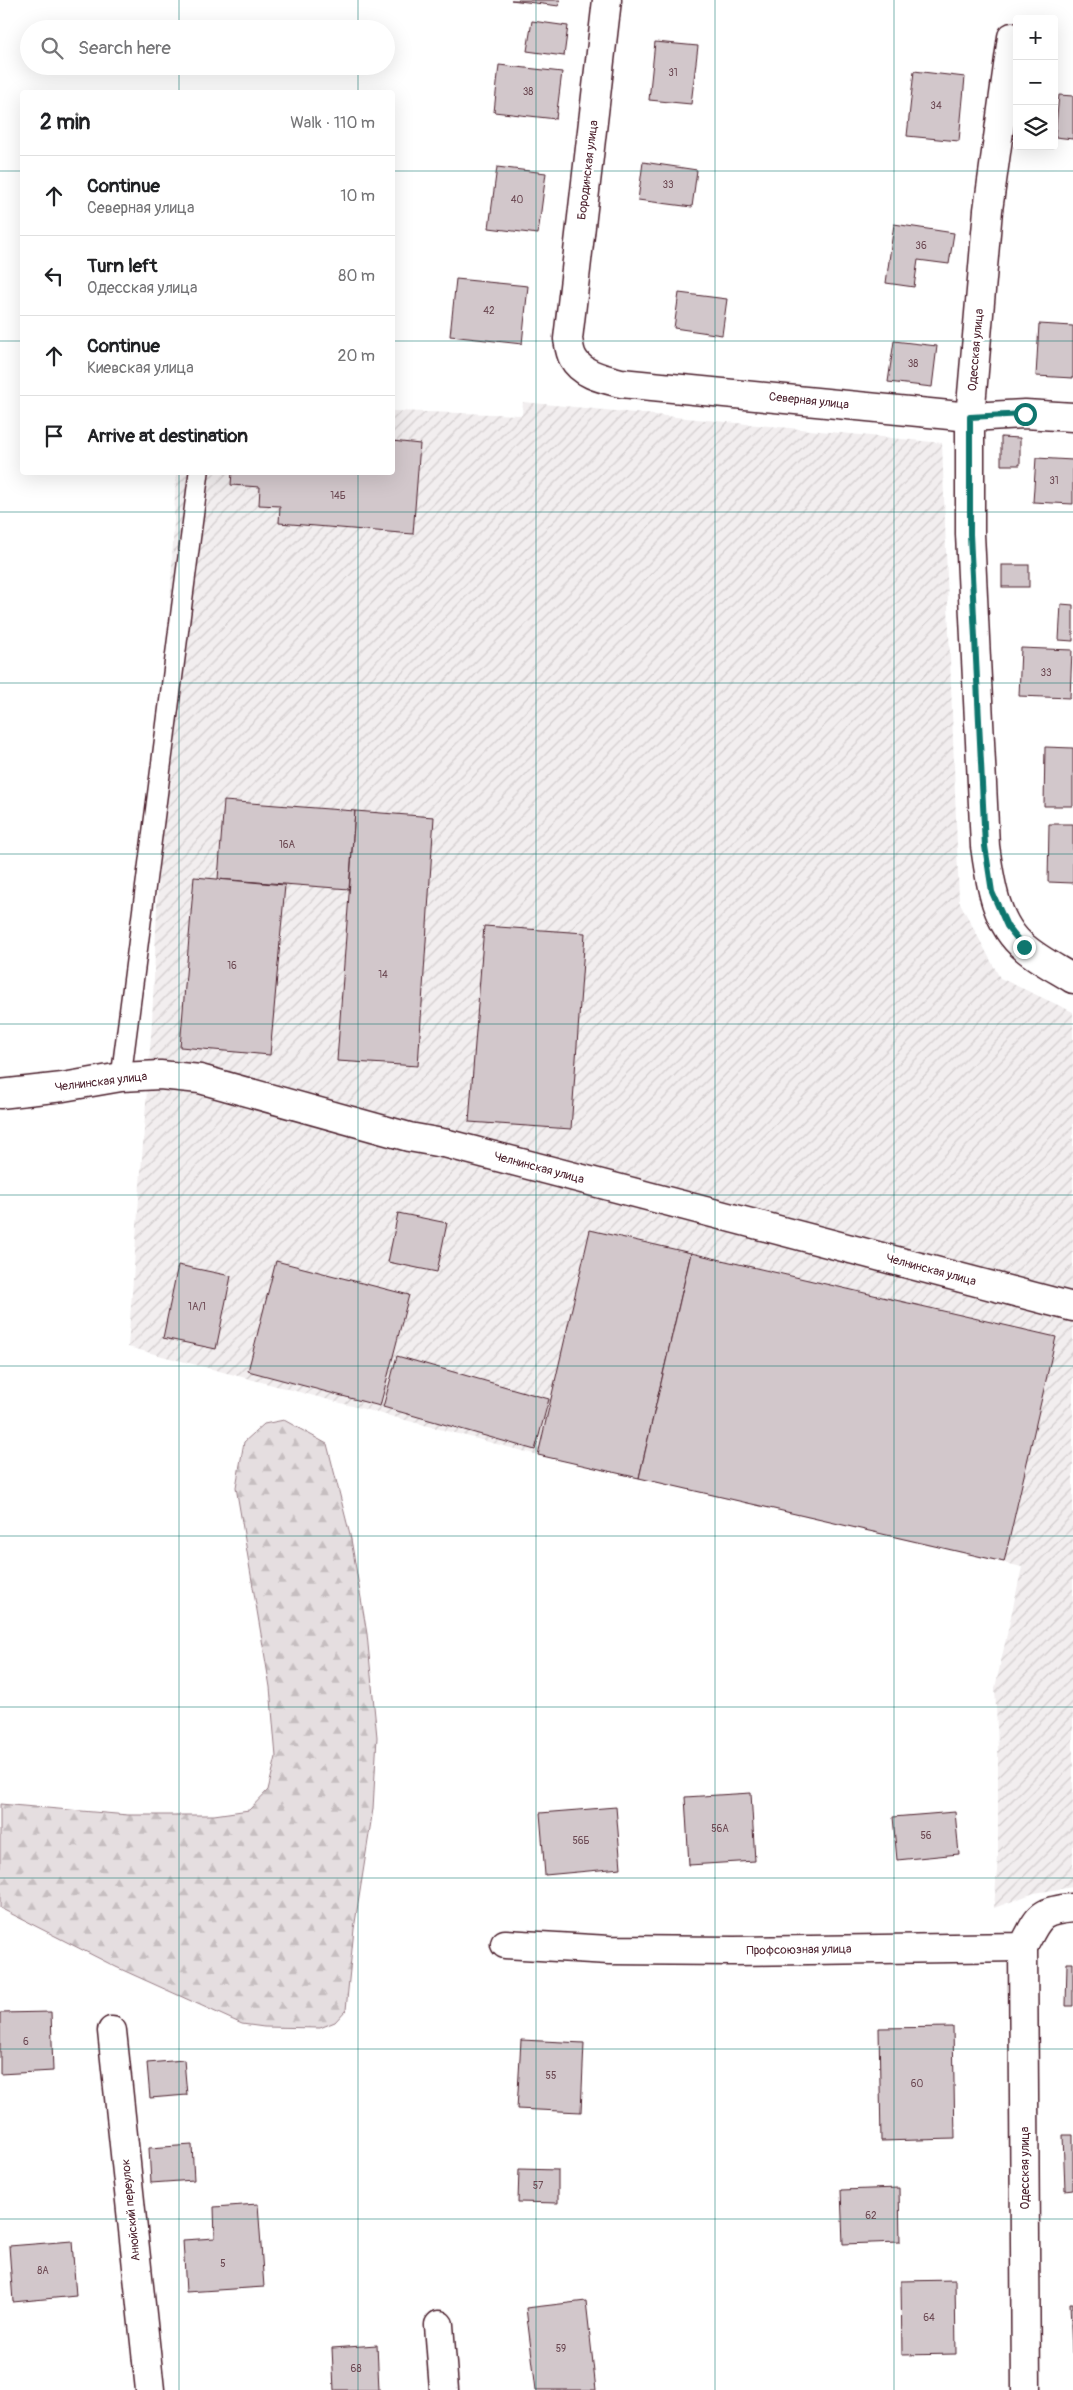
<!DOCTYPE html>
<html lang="en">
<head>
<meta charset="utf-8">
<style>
  :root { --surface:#fff; --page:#f2f2f2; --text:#202124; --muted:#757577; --line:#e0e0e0 }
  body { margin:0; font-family:Pangolin,sans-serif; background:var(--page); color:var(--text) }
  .controls { position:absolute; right:15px; top:15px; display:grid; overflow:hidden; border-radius:5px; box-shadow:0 5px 20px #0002 }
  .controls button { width:45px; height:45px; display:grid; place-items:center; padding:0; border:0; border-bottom:1px solid var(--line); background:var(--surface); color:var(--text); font:25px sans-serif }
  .stop { position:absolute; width:15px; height:15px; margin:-11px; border:4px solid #0f766e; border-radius:50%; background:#fff }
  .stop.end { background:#0f766e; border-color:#fff; box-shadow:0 1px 5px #0008 }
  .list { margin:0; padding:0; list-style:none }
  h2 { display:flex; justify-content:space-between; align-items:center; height:65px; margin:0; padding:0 20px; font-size:21px }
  h2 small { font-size:16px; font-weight:400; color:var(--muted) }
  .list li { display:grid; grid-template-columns:32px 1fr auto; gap:15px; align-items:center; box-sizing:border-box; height:80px; padding:0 20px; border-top:1px solid var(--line) }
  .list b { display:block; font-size:19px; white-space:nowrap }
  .list p { margin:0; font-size:16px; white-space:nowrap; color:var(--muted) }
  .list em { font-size:16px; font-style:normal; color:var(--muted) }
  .icon { flex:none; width:28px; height:28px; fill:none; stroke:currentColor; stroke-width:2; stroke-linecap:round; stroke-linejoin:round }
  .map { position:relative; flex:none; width:1073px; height:2390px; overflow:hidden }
  .search { position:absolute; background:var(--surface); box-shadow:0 5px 20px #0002; left:20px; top:20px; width:375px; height:55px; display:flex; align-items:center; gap:12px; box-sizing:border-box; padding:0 18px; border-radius:28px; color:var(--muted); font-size:19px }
  .panel { position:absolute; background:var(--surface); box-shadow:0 5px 20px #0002; left:20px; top:90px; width:375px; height:385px; border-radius:5px }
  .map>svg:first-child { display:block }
</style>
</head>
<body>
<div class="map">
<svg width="1073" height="2390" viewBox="0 0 1073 2390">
  <defs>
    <pattern id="industrial-furrows" width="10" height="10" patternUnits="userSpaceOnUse" patternTransform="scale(1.25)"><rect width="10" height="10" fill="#f2eeef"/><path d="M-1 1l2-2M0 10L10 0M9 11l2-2" fill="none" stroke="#d1cccd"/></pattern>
    <pattern id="forest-firs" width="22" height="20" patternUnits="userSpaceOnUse" patternTransform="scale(1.25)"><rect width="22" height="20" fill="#e5dee0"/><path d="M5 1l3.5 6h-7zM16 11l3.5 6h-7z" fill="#c6bec0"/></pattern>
  </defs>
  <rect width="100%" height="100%" fill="#fff"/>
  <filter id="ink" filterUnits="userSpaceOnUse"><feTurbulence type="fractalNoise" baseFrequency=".02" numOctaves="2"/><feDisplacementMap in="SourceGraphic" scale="10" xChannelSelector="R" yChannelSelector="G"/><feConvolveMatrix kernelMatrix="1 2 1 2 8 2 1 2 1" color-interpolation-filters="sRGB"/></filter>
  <g filter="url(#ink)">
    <path fill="url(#industrial-furrows)" d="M523 402 942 443 959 901 1000 978 1073 1012V1887L1034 1893 994 1908 998 1858V1747L995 1688 1022 1567 538 1455 128 1347 152 1022 176 473 392 472 393 411 522 415Z"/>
    <path fill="url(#forest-firs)" stroke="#987e86" d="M284 1420 327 1444 351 1539 367 1634 377 1737 373 1809 354 1929 346 2010 335 2022 320 2028 264 2027 242 2024 116 1967 0 1908V1804L128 1815H214L249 1810 268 1790 276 1757 270 1687 236 1487 244 1442 264 1424Z"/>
    <g fill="#d2c7cb" stroke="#4a1f2b">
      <path d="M511 0H560L559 6Z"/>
      <path d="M532 21 568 26 564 56 527 51Z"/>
      <path d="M655 42 698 46 691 104 649 100Z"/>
      <path d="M499 65 562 72 556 119 494 112Z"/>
      <path d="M914 71 965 77 959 141 907 136Z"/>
      <path d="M1059 95 1073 96V139L1055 137Z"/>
      <path d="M643 162 697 170 692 207 638 200Z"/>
      <path d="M497 167 546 173 538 234 489 228Z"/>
      <path d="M894 224 954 233 949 264 918 260 914 287 886 283Z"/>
      <path d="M456 279 528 286 522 344 450 336Z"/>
      <path d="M679 293 727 299 722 335 674 328Z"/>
      <path d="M1039 324 1073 326V378L1036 376Z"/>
      <path d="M894 341 937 346 932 387 888 382Z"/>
      <path d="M1001 437 1020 438V465H1001Z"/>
      <path d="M392 441 420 444 413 534 279 523 280 506 259 505 260 487 231 485 232 472H392Z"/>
      <path d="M1036 458 1073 460V504L1033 502Z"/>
      <rect x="1002" y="565" width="27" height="22"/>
      <path d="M1061 604 1073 605V641L1059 640Z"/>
      <path d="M1021 648 1072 650 1070 698 1019 696Z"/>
      <path d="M1045 747 1073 748V806H1044Z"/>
      <path d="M224 801 355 811 349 889 218 879Z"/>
      <path d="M355 811 434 817 418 1066 337 1061Z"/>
      <path d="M1049 824H1073V883L1048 882Z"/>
      <path d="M194 877 285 885 270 1055 180 1047Z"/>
      <path d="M484 926 585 933 571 1129 469 1122Z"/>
      <path d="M398 1213 447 1223 437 1272 388 1262Z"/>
      <path d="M590 1230 691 1253 639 1478 538 1455Z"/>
      <path d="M691 1253 1056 1337 1004 1562 639 1478Z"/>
      <path d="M276 1261 409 1295 380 1406 248 1371Z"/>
      <path d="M178 1265 231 1276 216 1349 163 1338Z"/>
      <path d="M397 1356 549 1399 535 1450 383 1407Z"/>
      <path d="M751 1793 755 1861 689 1865 685 1797Z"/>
      <path d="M616 1807 621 1868 545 1875 540 1813Z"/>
      <path d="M955 1812 959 1854 897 1860 893 1817Z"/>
      <path d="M1067 1963H1073V2006H1066Z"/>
      <path d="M51 2012 53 2071 0 2074V2013Z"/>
      <path d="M953 2027 955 2139 881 2141 879 2028Z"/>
      <path d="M521 2040 584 2043 581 2112 517 2109Z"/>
      <path d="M184 2060 187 2095 150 2098 147 2063Z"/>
      <path d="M1063 2135H1073V2189L1065 2190Z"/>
      <path d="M192 2145 194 2180 151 2183 149 2148Z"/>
      <path d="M519 2169 558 2170V2203L518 2202Z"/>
      <path d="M899 2188 900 2242 843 2244 841 2190Z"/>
      <path d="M258 2204 264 2287 186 2292 183 2240 215 2238 214 2207Z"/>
      <path d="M72 2241 76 2296 13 2302 9 2246Z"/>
      <path d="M955 2280 956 2354 902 2355 901 2281Z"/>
      <path d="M586 2301 596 2390H536L526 2308Z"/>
      <path d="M1070 2303H1073V2353H1072Z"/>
      <path d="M377 2345 379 2390H334L332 2348Z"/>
    </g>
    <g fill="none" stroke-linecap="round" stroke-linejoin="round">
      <defs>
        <path id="service" d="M121 1077 199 472"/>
        <g id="minor">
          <path d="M607 0 568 339C569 345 570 353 573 358 582 375 605 379 621 383L970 417 1025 414 1073 417"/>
          <path d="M1012 37 988 210 970 417V534L985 846C990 881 995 924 1025 948 1039 960 1057 969 1073 979"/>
          <path d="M0 1094 63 1087 121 1077 160 1075 200 1079 409 1137 448 1144 1073 1307"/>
          <path d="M505 1944 609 1950 734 1951 1023 1947C1039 1917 1038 1911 1073 1908"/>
          <path d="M1023 1947 1026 2390"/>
          <path d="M112 2031 150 2390"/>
          <path d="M439 2325 444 2390"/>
        </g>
      </defs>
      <use href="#service" stroke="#4a1f2b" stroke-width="22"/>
      <use href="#minor" stroke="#4a1f2b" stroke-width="31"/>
      <use href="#service" stroke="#fff" stroke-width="19"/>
      <use href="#minor" stroke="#fff" stroke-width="28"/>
    </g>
  </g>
  <g fill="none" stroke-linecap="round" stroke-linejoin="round" filter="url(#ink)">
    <path stroke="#0f766e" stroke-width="6" d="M1024 947 1007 926 992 892 985 846 970 534V417L1025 414"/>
  </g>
  <path fill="none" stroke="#0f766e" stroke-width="1" stroke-opacity="0.55" d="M179 0V29M358 0V29M536 0V2390M715 0V2390M894 0V2390M179 66V92M358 66V92M0 171H22M392 171H1073M0 341H22M392 341H1073M179 472V2390M358 472V2390M0 512H1073M0 683H1073M0 854H1073M0 1024H1073M0 1195H1073M0 1366H1073M0 1536H1073M0 1707H1073M0 1878H1073M0 2049H1073M0 2219H1073"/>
  <g text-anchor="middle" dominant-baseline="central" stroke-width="5" stroke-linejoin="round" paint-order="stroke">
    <g font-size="10" fill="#6c4953">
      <text x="673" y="73">31</text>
      <text x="528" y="92">38</text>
      <text x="936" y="106">34</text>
      <text x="668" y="185">33</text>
      <text x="517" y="200">40</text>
      <text x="921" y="246">36</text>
      <text x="489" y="311">42</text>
      <text x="913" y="364">38</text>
      <text x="1054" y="481">31</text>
      <text x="338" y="496">14Б</text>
      <text x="1046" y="673">33</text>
      <text x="287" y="845">16А</text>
      <text x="232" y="966">16</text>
      <text x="383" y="975">14</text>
      <text x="197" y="1307">1А/1</text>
      <text x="720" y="1829">56А</text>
      <text x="926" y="1836">56</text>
      <text x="581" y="1841">56Б</text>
      <text x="26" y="2042">6</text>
      <text x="551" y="2076">55</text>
      <text x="917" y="2084">60</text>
      <text x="538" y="2186">57</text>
      <text x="871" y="2216">62</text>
      <text x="223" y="2264">5</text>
      <text x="43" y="2271">8А</text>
      <text x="929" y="2318">64</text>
      <text x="561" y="2349">59</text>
      <text x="356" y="2369">68</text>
    </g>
    <g font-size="12" fill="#4a1f2b" stroke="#fff">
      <text transform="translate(588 170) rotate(-83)">Бородинская улица</text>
      <text transform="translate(976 350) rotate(-85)">Одесская улица</text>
      <text transform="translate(809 401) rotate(6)">Северная улица</text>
      <text transform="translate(101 1082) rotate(-7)">Челнинская улица</text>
      <text transform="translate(539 1168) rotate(15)">Челнинская улица</text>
      <text transform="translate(931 1270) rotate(15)">Челнинская улица</text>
      <text transform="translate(799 1950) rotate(-1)">Профсоюзная улица</text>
      <text transform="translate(1025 2168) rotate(-90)">Одесская улица</text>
      <text transform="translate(131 2210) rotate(-96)">Анюйский переулок</text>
    </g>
  </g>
</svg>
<div class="controls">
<button>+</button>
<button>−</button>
<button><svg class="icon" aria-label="layers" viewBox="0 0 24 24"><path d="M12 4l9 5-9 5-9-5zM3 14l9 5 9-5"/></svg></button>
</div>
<div class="stop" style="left:1025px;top:414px"></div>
<div class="stop end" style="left:1024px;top:947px"></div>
<div class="search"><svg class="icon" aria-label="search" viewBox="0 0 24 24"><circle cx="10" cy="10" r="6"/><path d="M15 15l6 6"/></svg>Search here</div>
<section class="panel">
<h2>2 min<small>Walk · 110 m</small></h2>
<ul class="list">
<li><svg class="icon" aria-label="ahead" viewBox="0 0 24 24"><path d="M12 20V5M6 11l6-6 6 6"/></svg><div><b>Continue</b><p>Северная улица</p></div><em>10 m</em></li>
<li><svg class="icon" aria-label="left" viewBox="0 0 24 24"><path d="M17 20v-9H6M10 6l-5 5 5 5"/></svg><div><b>Turn left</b><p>Одесская улица</p></div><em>80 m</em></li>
<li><svg class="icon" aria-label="ahead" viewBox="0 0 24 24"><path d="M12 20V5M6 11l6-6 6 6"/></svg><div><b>Continue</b><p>Киевская улица</p></div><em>20 m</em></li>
<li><svg class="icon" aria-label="arrive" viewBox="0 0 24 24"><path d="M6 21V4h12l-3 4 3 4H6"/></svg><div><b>Arrive at destination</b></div></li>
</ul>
</section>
</div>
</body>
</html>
